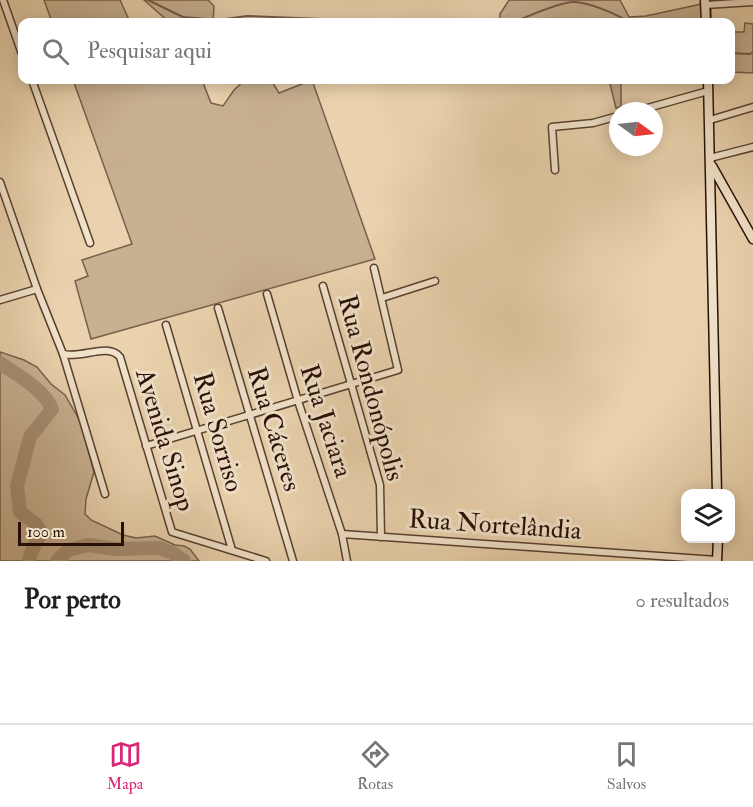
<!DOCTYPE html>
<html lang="pt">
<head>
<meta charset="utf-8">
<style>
  :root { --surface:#fff; --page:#f6f6f6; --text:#222; --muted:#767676; --line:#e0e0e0; --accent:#db2777 }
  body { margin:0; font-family:"IM FELL Double Pica",serif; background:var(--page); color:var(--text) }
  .controls { position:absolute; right:18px; bottom:18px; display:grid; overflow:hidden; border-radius:12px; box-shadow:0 3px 15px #0003 }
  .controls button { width:54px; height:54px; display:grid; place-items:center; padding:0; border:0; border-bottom:2px solid var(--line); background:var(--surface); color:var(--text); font:30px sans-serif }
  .compass { position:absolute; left:609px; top:102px; width:54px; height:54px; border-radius:50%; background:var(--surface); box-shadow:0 3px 15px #0003; rotate:105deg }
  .scale { position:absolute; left:18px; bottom:15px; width:106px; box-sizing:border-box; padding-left:6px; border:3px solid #280f07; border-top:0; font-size:16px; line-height:21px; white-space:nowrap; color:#280f07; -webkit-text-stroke:4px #f1e2ca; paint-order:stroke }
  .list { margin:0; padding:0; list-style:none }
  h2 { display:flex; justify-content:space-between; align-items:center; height:78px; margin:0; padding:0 24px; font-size:26px }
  h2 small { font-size:20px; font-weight:400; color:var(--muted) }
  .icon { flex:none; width:33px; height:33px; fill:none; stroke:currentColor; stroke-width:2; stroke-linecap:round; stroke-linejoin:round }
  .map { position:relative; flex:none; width:753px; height:561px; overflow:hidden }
  .search { position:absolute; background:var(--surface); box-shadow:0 3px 15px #0003; left:18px; right:18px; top:18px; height:66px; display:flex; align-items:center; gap:15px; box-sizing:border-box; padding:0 21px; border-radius:12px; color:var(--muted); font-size:22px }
  .sheet { height:162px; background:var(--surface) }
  nav { display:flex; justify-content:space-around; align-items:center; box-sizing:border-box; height:84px; border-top:2px solid var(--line); background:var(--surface); font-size:16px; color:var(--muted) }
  nav a { display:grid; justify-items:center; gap:3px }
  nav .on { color:var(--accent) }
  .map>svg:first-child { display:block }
</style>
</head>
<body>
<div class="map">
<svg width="753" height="561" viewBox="0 0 753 561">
  <rect width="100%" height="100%" fill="#e9d2ad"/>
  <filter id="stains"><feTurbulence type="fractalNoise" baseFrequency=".00333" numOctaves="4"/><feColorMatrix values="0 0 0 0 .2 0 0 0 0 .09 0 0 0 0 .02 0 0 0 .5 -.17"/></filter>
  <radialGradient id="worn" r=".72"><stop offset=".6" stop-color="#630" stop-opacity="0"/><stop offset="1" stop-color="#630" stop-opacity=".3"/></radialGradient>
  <g fill="#c8b191" stroke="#78604c" stroke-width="1.5">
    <path d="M44 0H120L130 22H52Z"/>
    <path d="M144 0H208L214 6 213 22H169Z"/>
    <path d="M509 0H620L629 17 646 16 711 2V22H500V14Z"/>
    <path d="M745 23 753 24V73L731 72V32H744Z"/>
    <path d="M73 80H202L211 103 223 106 234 90 245 80H271L279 93 312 80 375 259 91 339 75 281 88 276 82 260 132 244Z"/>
    <path d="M609 80H621V107L616 108Z"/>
    <path d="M0 352 24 360 37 367 51 384 65 395 80 421 94 472 86 499 85 514 91 520 123 535 136 538 155 536 175 545 184 546 190 549 199 561H0Z"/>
  </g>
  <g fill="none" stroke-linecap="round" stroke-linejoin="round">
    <g stroke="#745c49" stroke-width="2">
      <path d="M148 0 183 17 218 20 247 16 346 20"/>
      <path d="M513 22C530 16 554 4 572 2 587 1 616 14 629 22"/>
      <path d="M730 53 750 54 753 52"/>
    </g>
    <g stroke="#a79075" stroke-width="14">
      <path d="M0 363C17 375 44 389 52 409L30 437 17 486 20 512 36 524 41 532C37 543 30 550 29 561"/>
      <path d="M57 561 68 550 89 545 116 549 159 548 173 553 184 561"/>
    </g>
    <defs>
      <g id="street">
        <path d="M3 0 22 54"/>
        <path d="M705 5 753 2"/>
        <path d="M32 80 90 243"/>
        <path d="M637 111 708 91"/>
        <path d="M710 120 753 107"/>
        <path d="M710 158 753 147"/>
        <path d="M555 170 552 127 593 123 618 116"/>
        <path d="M0 182 37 289 63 354 105 494"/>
        <path d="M323 286 380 485 381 537"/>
        <path d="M267 294 298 401 342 534 347 561"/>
        <path d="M382 298 435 281"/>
        <path d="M0 300 37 289"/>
        <path d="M218 308 293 561"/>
        <path d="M166 325 232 550"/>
        <path d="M63 354C82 359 108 342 120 357L172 532 266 561"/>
        <path d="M146 446 398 370 374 268"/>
        <path d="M342 534 717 560"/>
      </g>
      <g id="secondary">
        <path d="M705 0 706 22"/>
        <path d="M708 80 717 494"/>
        <path d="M712 166 753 239"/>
        <path d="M717 561 718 538"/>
      </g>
    </defs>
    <use href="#street" stroke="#584030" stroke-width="9"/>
    <use href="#secondary" stroke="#280f07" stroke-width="11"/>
    <use href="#street" stroke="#f1e2ca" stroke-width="6"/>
    <use href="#secondary" stroke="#f1e2ca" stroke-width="8"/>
  </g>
  <g text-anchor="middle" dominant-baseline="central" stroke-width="6" stroke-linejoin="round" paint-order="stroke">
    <g font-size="26" fill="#280f07" stroke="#f1e2ca">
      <text transform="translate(371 388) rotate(75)">Rua Rondonópolis</text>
      <text transform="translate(326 421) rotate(72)">Rua Jaciara</text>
      <text transform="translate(274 429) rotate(73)">Rua Cáceres</text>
      <text transform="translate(218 432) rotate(74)">Rua Sorriso</text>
      <text transform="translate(165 440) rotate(73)">Avenida Sinop</text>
      <text transform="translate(495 525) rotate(4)">Rua Nortelândia</text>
    </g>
  </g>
  <rect width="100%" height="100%" filter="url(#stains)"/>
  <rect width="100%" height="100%" fill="url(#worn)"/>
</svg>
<div class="controls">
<button><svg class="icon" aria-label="layers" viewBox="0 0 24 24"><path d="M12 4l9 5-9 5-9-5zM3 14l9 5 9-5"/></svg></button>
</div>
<svg class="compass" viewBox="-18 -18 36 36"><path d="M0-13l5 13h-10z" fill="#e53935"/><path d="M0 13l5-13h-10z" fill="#767676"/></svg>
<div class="scale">100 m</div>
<div class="search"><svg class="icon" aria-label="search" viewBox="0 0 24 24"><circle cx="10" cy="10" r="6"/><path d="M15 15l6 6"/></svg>Pesquisar aqui</div>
</div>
<section class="sheet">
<h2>Por perto<small>0 resultados</small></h2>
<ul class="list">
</ul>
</section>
<nav>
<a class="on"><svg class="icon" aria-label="map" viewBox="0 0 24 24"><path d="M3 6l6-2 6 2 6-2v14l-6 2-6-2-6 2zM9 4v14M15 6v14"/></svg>Mapa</a>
<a><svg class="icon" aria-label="directions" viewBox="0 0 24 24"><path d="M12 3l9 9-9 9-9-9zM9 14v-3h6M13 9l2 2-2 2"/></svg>Rotas</a>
<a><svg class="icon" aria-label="saved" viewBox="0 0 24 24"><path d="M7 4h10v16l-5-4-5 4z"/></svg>Salvos</a>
</nav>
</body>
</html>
